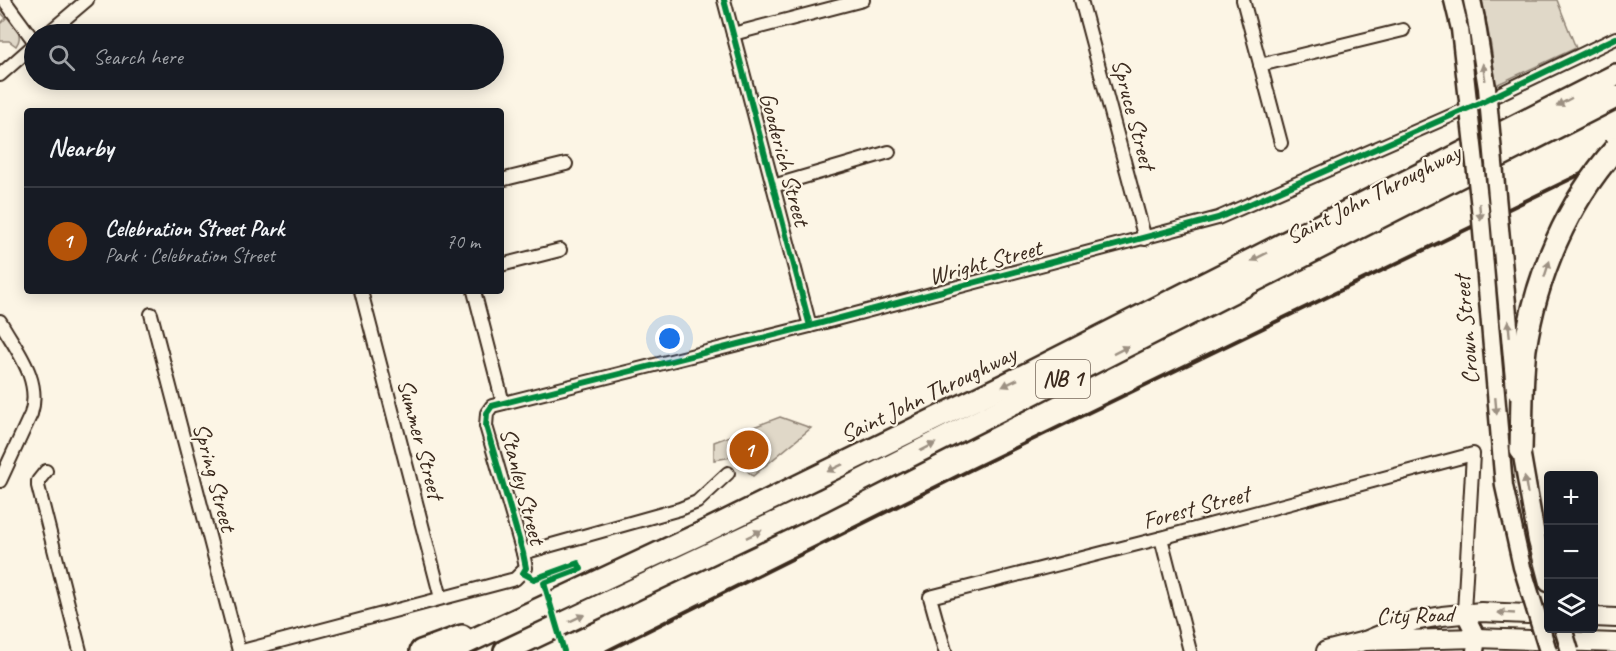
<!DOCTYPE html>
<html lang="en">
<head>
<meta charset="utf-8">
<style>
  :root { --surface:#171b24; --page:#20242c; --text:#f1f3f6; --muted:#9ea1a6; --line:#363941; --accent:#b45309 }
  body { margin:0; font-family:Caveat,sans-serif; background:var(--page); color:var(--text) }
  .controls { position:absolute; right:18px; bottom:18px; display:grid; overflow:hidden; border-radius:6px; box-shadow:0 3px 15px #0003 }
  .controls button { width:54px; height:54px; display:grid; place-items:center; padding:0; border:0; border-bottom:2px solid var(--line); background:var(--surface); color:var(--text); font:30px sans-serif }
  .you { position:absolute; left:670px; top:339px; width:21px; height:21px; margin:-15px; border:4px solid #fff; border-radius:50%; background:#1a73e8; box-shadow:0 0 0 9px #1a73e833 }
  .badge { display:grid; place-items:center; width:39px; height:39px; border-radius:50%; background:var(--accent); color:#fff; font-size:20px; font-weight:700 }
  .pin { position:absolute; translate:-50% -50%; border:3px solid #fff; box-shadow:0 2px 6px #0006 }
  .list { margin:0; padding:0; list-style:none }
  h2 { display:flex; justify-content:space-between; align-items:center; height:78px; margin:0; padding:0 24px; font-size:26px }
  h2 small { font-size:20px; font-weight:400; color:var(--muted) }
  .list li { display:grid; grid-template-columns:39px 1fr auto; gap:18px; align-items:center; box-sizing:border-box; height:108px; padding:0 24px; border-top:2px solid var(--line) }
  .list b { display:block; font-size:22px; white-space:nowrap }
  .list p { margin:0; font-size:20px; white-space:nowrap; color:var(--muted) }
  .list em { font-size:20px; font-style:normal; color:var(--muted) }
  .icon { flex:none; width:33px; height:33px; fill:none; stroke:currentColor; stroke-width:2; stroke-linecap:round; stroke-linejoin:round }
  .map { position:relative; flex:none; width:1616px; height:651px; overflow:hidden }
  .search { position:absolute; background:var(--surface); box-shadow:0 3px 15px #0003; left:24px; top:24px; width:480px; height:66px; display:flex; align-items:center; gap:15px; box-sizing:border-box; padding:0 21px; border-radius:33px; color:var(--muted); font-size:22px }
  .panel { position:absolute; background:var(--surface); box-shadow:0 3px 15px #0003; left:24px; top:108px; width:480px; height:186px; border-radius:6px }
  .map>svg:first-child { display:block }
</style>
</head>
<body>
<div class="map">
<svg width="1616" height="651" viewBox="0 0 1616 651">
  <rect width="100%" height="100%" fill="#fcf5e5"/>
  <filter id="ink" filterUnits="userSpaceOnUse"><feTurbulence type="fractalNoise" baseFrequency=".0167" numOctaves="2"/><feDisplacementMap in="SourceGraphic" scale="12" xChannelSelector="R" yChannelSelector="G"/><feConvolveMatrix kernelMatrix="1 2 1 2 8 2 1 2 1" color-interpolation-filters="sRGB"/></filter>
  <g filter="url(#ink)">
    <g fill="#e0d8c8" stroke="#8e8173" stroke-width="1.5">
      <path d="M1482 0H1557L1576 48 1496 85 1491 46Z"/>
      <path d="M0 2C8 14 27 32 16 46L9 41H0V24L6 18 0 12Z"/>
      <path d="M780 417 811 428 753 476 732 457 714 460V442Z"/>
    </g>
    <g fill="none" stroke-linecap="round" stroke-linejoin="round">
      <defs>
        <g id="minor">
          <path d="M4 0 34 41"/>
          <path d="M724 0 810 326"/>
          <path d="M1081 0 1145 239"/>
          <path d="M1243 0 1281 143"/>
          <path d="M47 34 87 0"/>
          <path d="M733 34 863 0"/>
          <path d="M1260 65 1403 30"/>
          <path d="M0 75 34 45"/>
          <path d="M501 180 566 164"/>
          <path d="M773 186 889 152"/>
          <path d="M501 265 560 250"/>
          <path d="M361 291 441 598"/>
          <path d="M474 291 503 403"/>
          <path d="M151 314 239 651"/>
          <path d="M0 321C16 350 42 379 31 414L0 481"/>
          <path d="M46 471 38 481V486L80 651"/>
          <path d="M1161 538 1190 651"/>
          <path d="M523 553 680 509 697 502 728 473"/>
          <path d="M242 651 515 579 526 568 523 553 486 426 487 413 492 406 810 326 1218 218 1480 103 1616 38"/>
          <path d="M945 651 930 597 1161 538 1473 454 1464 612"/>
        </g>
        <g id="secondary">
          <path d="M1453 0 1460 29"/>
          <path d="M1472 0 1476 19"/>
          <path d="M1521 450 1537 541 1548 583"/>
          <path d="M1464 612 1477 638 1475 651"/>
        </g>
        <g id="primary">
          <path d="M1594 617 1616 618"/>
          <path d="M1365 641 1477 638 1616 643"/>
          <path d="M1326 651 1365 641 1414 621 1442 616 1481 612 1548 615"/>
        </g>
        <g id="motorway">
          <path d="M421 651 462 636"/>
          <path d="M449 651 704 532 1023 376 1616 75"/>
          <path d="M505 651 823 500 1616 97"/>
        </g>
      </defs>
      <use href="#minor" stroke="#3b2a1e" stroke-width="16"/>
      <use href="#secondary" stroke="#3b2a1e" stroke-width="21"/>
      <use href="#primary" stroke="#3b2a1e" stroke-width="22"/>
      <use href="#motorway" stroke="#3b2a1e" stroke-width="26"/>
      <use href="#minor" stroke="#fcf5e5" stroke-width="12"/>
      <use href="#secondary" stroke="#fcf5e5" stroke-width="16"/>
      <use href="#primary" stroke="#fcf5e5" stroke-width="18"/>
      <use href="#motorway" stroke="#fcf5e5" stroke-width="21"/>
      <path stroke="#3b2a1e" stroke-width="4" d="M607 651 968 471 1616 157"/>
      <defs>
        <g id="secondary-bridge">
          <path d="M1476 19 1487 88 1515 390"/>
          <path d="M1460 29 1480 208 1504 486 1522 567 1548 651"/>
          <path d="M1563 628 1570 651"/>
        </g>
        <path id="motorway-bridge" d="M1521 450C1522 417 1521 383 1525 349 1536 276 1567 203 1616 148"/>
      </defs>
      <use href="#secondary-bridge" stroke="#3b2a1e" stroke-width="21" stroke-linecap="butt"/>
      <use href="#motorway-bridge" stroke="#3b2a1e" stroke-width="26" stroke-linecap="butt"/>
      <use href="#secondary-bridge" stroke="#fcf5e5" stroke-width="16"/>
      <use href="#motorway-bridge" stroke="#fcf5e5" stroke-width="21"/>
      <defs>
        <g id="cycleway">
          <path d="M724 0 810 326"/>
          <path d="M564 651 544 583 581 569 578 563 534 579 523 573 526 568 523 553 486 426 487 413 492 406 810 326 1218 218 1480 103 1616 38"/>
        </g>
      </defs>
      <use href="#cycleway" stroke="#fcf5e5" stroke-width="10"/>
      <use href="#cycleway" stroke="#00873e" stroke-width="6"/>
    </g>
    <defs><path id="oneway-solid" d="M-6-.8H1V-3.2L6.5 0L1 3.2V.8H-6Z" transform="scale(1.5)"/></defs>
    <g fill="#9c9082">
      <use href="#oneway-solid" transform="translate(1484 72) rotate(-99)"/>
      <use href="#oneway-solid" transform="translate(1564 102) rotate(152)"/>
      <use href="#oneway-solid" transform="translate(1480 212) rotate(85)"/>
      <use href="#oneway-solid" transform="translate(1259 257) rotate(153)"/>
      <use href="#oneway-solid" transform="translate(1547 269) rotate(-72)"/>
      <use href="#oneway-solid" transform="translate(1509 329) rotate(-95)"/>
      <use href="#oneway-solid" transform="translate(1121 350) rotate(-27)"/>
      <use href="#oneway-solid" transform="translate(1010 383) rotate(154)"/>
      <use href="#oneway-solid" transform="translate(1496 406) rotate(85)"/>
      <use href="#oneway-solid" transform="translate(928 447) rotate(-27)"/>
      <use href="#oneway-solid" transform="translate(835 468) rotate(154)"/>
      <use href="#oneway-solid" transform="translate(1526 485) rotate(-100)"/>
      <use href="#oneway-solid" transform="translate(754 534) rotate(-26)"/>
      <use href="#oneway-solid" transform="translate(1506 613) rotate(-177)"/>
      <use href="#oneway-solid" transform="translate(577 618) rotate(-25)"/>
    </g>
  </g>
  <g text-anchor="middle" dominant-baseline="central" stroke-width="4.5" stroke-linejoin="round" paint-order="stroke">
    <rect fill="#fcf5e5" stroke="#75675a" stroke-width="1.5" x="1036" y="360" width="54" height="38" rx="4.5"/>
    <g font-size="22" font-weight="bold" fill="#3b2a1e">
      <text x="1063" y="379">NB 1</text>
    </g>
    <g font-size="24" fill="#3b2a1e" stroke="#fcf5e5">
      <text transform="translate(1134 114) rotate(75)">Spruce Street</text>
      <text transform="translate(785 159) rotate(75)">Gooderich Street</text>
      <text transform="translate(1373 194) rotate(-27)">Saint John Throughway</text>
      <text transform="translate(985 262) rotate(-15)">Wright Street</text>
      <text transform="translate(1466 330) rotate(-95)">Crown Street</text>
      <text transform="translate(928 394) rotate(-26)">Saint John Throughway</text>
      <text transform="translate(421 439) rotate(75)">Summer Street</text>
      <text transform="translate(215 477) rotate(75)">Spring Street</text>
      <text transform="translate(523 486) rotate(75)">Stanley Street</text>
      <text transform="translate(1196 507) rotate(-15)">Forest Street</text>
      <text transform="translate(1415 615) rotate(-2)">City Road</text>
    </g>
  </g>
</svg>
<div class="controls">
<button>+</button>
<button>−</button>
<button><svg class="icon" aria-label="layers" viewBox="0 0 24 24"><path d="M12 4l9 5-9 5-9-5zM3 14l9 5 9-5"/></svg></button>
</div>
<div class="you"></div>
<div class="pin badge" style="left:749px;top:450px">1</div>
<div class="search"><svg class="icon" aria-label="search" viewBox="0 0 24 24"><circle cx="10" cy="10" r="6"/><path d="M15 15l6 6"/></svg>Search here</div>
<section class="panel">
<h2>Nearby<small></small></h2>
<ul class="list">
<li><span class="badge">1</span><div><b>Celebration Street Park</b><p>Park · Celebration Street</p></div><em>70 m</em></li>
</ul>
</section>
</div>
</body>
</html>
